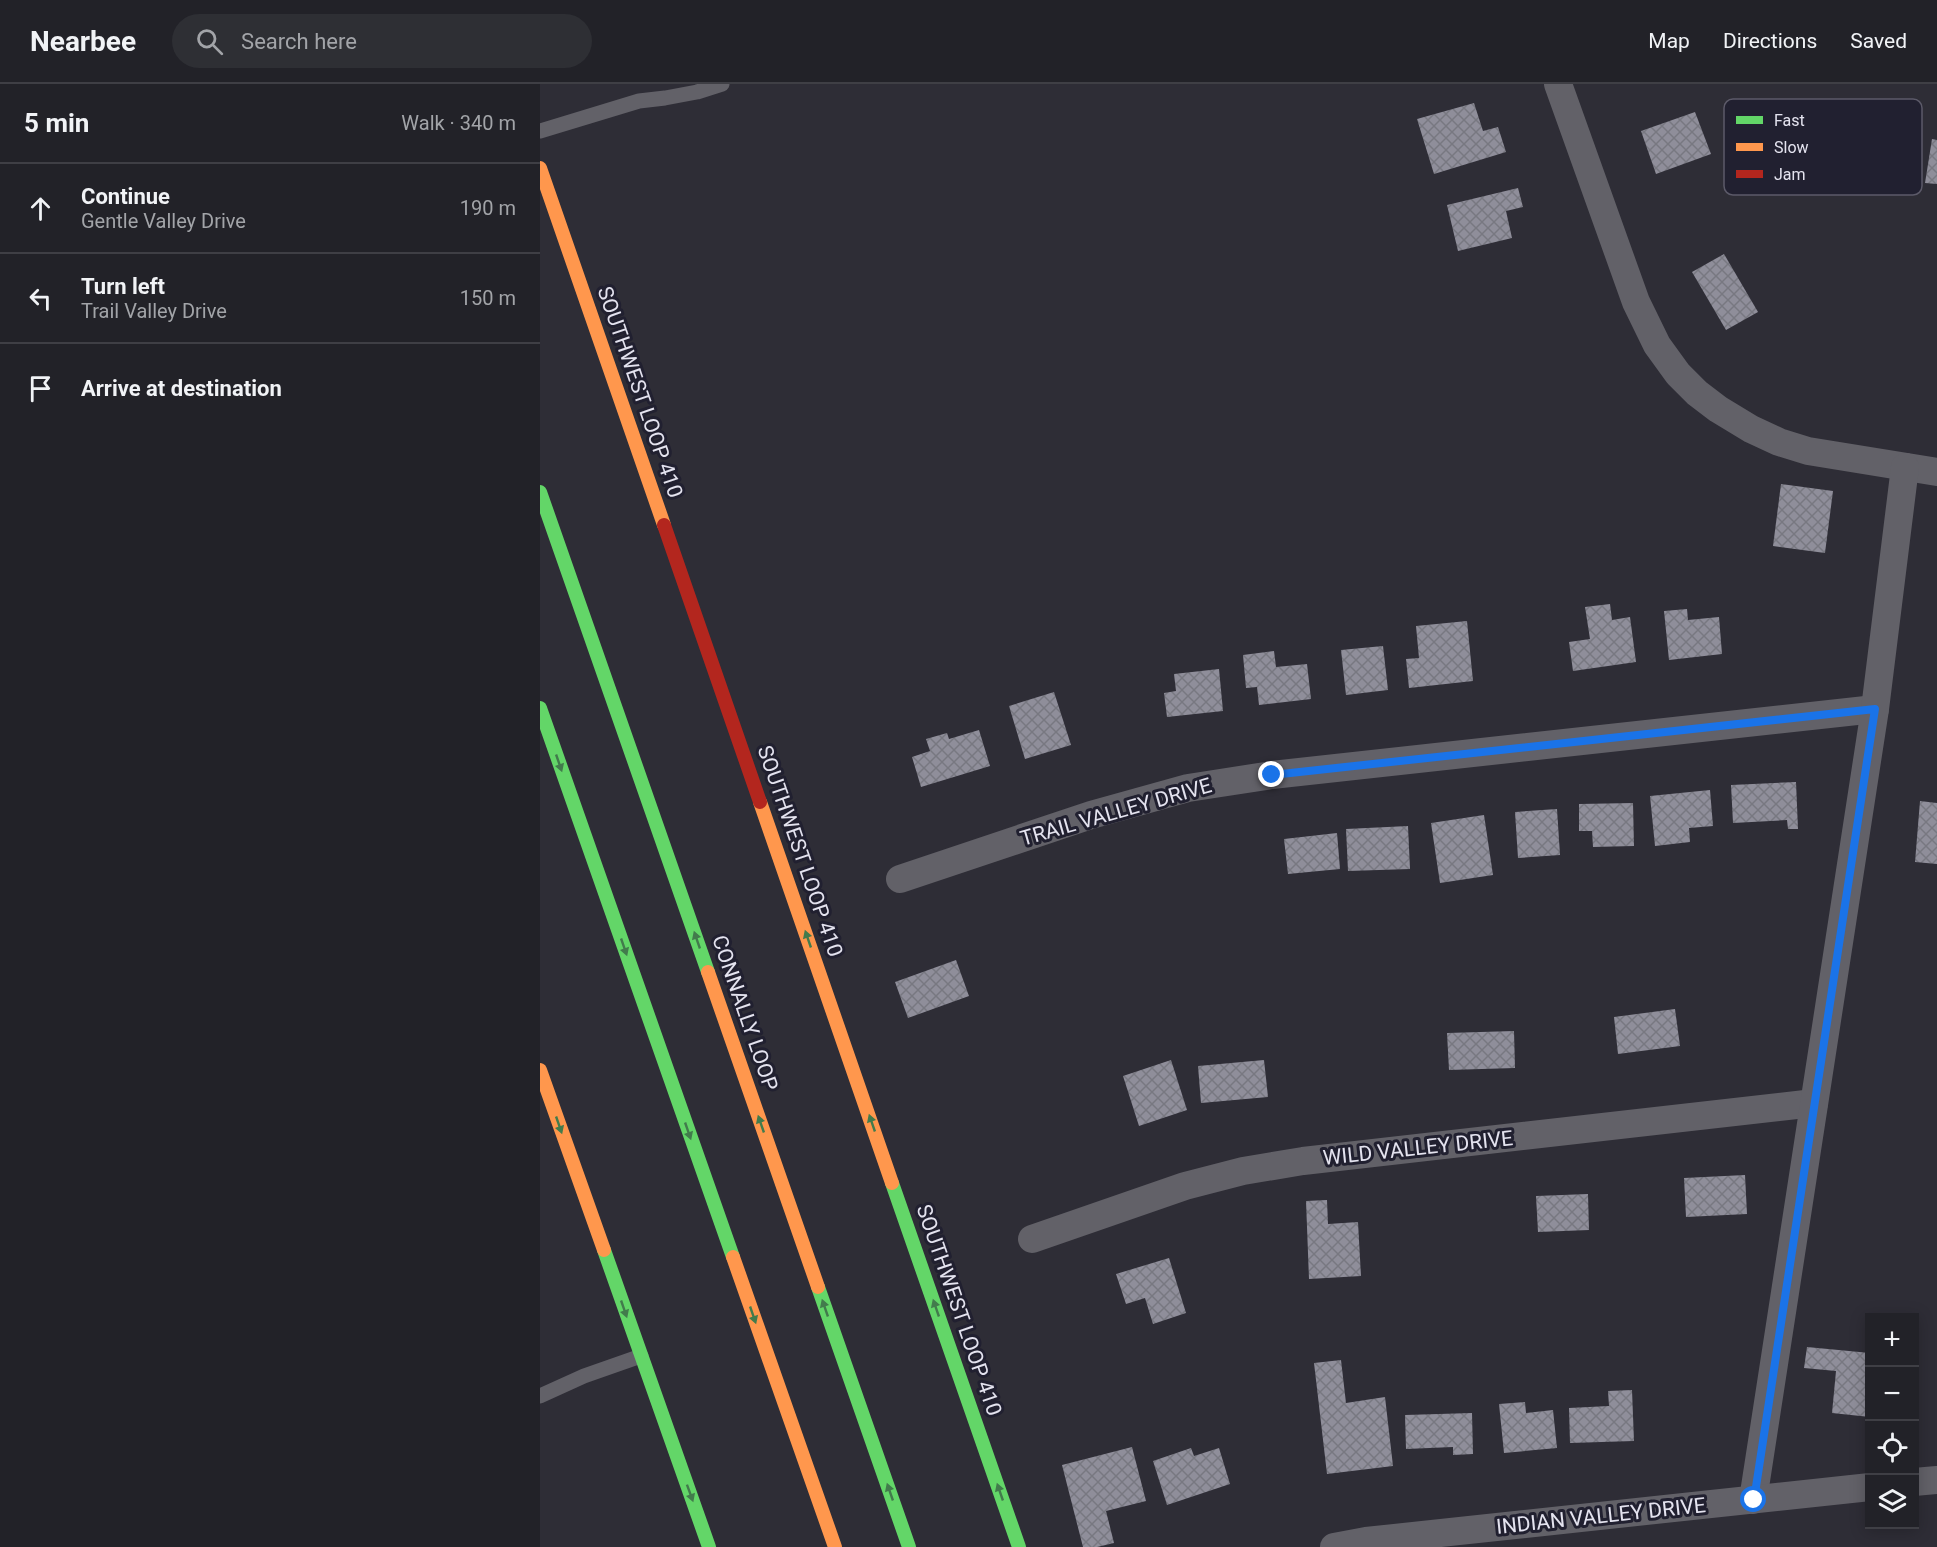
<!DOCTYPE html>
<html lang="en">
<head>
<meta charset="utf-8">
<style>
  :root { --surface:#222228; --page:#2e2f34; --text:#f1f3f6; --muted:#a2a4a8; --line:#3f3f45 }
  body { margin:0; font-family:Roboto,sans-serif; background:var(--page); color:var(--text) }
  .controls { position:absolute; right:18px; bottom:18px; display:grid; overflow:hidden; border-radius:0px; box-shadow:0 3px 15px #0003 }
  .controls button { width:54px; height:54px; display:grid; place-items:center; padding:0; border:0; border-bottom:2px solid var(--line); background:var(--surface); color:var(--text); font:30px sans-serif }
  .stop { position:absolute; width:18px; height:18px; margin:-14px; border:4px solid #1a73e8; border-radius:50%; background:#fff }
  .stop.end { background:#1a73e8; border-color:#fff; box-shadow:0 2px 6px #0008 }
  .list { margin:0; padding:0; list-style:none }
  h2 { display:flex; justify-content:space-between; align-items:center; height:78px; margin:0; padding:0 24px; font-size:26px }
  h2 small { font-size:20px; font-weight:400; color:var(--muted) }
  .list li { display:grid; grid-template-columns:39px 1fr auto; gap:18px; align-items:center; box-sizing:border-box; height:90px; padding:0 24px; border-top:2px solid var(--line) }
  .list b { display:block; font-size:22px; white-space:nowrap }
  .list p { margin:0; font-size:20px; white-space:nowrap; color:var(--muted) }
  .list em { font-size:20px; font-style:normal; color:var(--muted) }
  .icon { flex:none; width:33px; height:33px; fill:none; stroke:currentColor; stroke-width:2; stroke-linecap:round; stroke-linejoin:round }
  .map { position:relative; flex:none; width:1397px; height:1463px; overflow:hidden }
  header { display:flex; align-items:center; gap:36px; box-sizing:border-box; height:84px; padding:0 30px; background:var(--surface); border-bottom:2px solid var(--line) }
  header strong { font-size:28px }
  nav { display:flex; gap:33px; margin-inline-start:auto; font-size:21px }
  .search { width:420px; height:54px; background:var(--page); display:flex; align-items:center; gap:15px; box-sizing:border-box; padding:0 21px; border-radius:33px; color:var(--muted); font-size:22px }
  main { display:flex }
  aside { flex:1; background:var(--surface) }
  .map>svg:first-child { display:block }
</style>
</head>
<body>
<header>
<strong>Nearbee</strong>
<div class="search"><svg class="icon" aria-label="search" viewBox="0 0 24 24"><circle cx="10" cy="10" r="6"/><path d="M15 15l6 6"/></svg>Search here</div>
<nav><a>Map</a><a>Directions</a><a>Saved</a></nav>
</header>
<main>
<aside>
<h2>5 min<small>Walk · 340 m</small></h2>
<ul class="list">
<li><svg class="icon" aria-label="ahead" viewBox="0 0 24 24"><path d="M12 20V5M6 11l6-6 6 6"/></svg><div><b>Continue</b><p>Gentle Valley Drive</p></div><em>190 m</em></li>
<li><svg class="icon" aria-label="left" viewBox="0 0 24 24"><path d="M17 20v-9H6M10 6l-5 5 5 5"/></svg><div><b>Turn left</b><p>Trail Valley Drive</p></div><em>150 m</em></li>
<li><svg class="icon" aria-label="arrive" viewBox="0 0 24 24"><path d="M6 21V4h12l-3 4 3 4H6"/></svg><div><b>Arrive at destination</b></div></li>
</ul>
</aside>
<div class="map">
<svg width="1397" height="1463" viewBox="0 0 1397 1463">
  <defs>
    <pattern id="building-cross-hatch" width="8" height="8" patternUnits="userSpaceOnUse" patternTransform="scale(1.5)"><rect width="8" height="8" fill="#8f8e9a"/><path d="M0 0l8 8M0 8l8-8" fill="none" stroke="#787881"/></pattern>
  </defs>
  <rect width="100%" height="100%" fill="#2e2d36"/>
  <g fill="url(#building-cross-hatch)">
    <path d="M934 19 943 47 958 43 966 68 894 90 877 35Z"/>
    <path d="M1155 28 1171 70 1116 90 1101 47Z"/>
    <path d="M1392 55 1397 56V100L1385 99Z"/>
    <path d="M978 104 983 123 966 127 972 154 918 167 907 121Z"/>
    <path d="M1184 170 1218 228 1186 246 1152 188Z"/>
    <path d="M1241 400 1293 407 1285 469 1233 462Z"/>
    <path d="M1070 520 1072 536 1090 533 1096 578 1033 587 1029 558 1050 555 1045 523Z"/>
    <path d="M1147 525 1148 536 1179 533 1182 570 1129 576 1124 527Z"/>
    <path d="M927 537 933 597 869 604 866 575 879 574 876 542Z"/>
    <path d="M843 562 848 606 806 611 801 566Z"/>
    <path d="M734 567 736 583 767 580 771 615 719 621 717 603 706 604 703 571Z"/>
    <path d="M679 585 683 627 627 633 624 609 636 607 634 590Z"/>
    <path d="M514 608 531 661 485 675 469 622Z"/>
    <path d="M439 646 450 682 381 703 372 673 390 667 386 655 407 649 409 655Z"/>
    <path d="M1256 698 1258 745H1248L1247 736 1193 739 1191 701Z"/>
    <path d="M1170 706 1173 742 1149 744 1150 758 1115 762 1110 712Z"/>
    <path d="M1380 717 1397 719V780L1375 778Z"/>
    <path d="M1093 719 1094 762 1053 763 1052 747H1039V720Z"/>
    <path d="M1017 725 1020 771 978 774 975 728Z"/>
    <path d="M944 731 953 791 900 799 891 739Z"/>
    <path d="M868 742 870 785 808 787 806 745Z"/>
    <path d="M797 749 800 785 748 790 744 755Z"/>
    <path d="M416 876 429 912 368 934 355 898Z"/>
    <path d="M1135 925 1140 962 1078 970 1074 933Z"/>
    <path d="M974 947 975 984 909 986 907 949Z"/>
    <path d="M631 976 647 1026 599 1042 583 992Z"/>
    <path d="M724 976 728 1013 661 1019 658 982Z"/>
    <path d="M1205 1091 1207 1130 1146 1133 1144 1094Z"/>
    <path d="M1048 1110 1049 1146 998 1148 996 1112Z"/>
    <path d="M787 1116 788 1140 818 1138 821 1192 769 1195 766 1117Z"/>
    <path d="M629 1174 646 1229 613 1240 605 1214 586 1220 576 1190Z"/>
    <path d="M1267 1263 1330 1269V1333L1292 1329 1296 1287 1264 1284Z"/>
    <path d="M801 1276 806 1319 845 1313 853 1382 787 1390 774 1279Z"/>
    <path d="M1092 1306 1094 1357 1030 1359 1029 1324 1069 1322 1068 1307Z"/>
    <path d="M985 1318 986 1329 1013 1326 1017 1364 964 1369 959 1320Z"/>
    <path d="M932 1329 933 1370 913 1371V1363L866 1365 865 1331Z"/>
    <path d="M592 1363 606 1417 566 1427 574 1459 557 1463H543L522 1381Z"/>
    <path d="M651 1364 654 1372 679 1364 690 1400 627 1421 613 1377Z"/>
  </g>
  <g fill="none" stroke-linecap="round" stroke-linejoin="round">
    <g stroke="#626168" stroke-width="15">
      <path d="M0 47 99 17 125 14 157 8 182 0"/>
      <path d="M0 1312 44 1292 101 1272"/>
    </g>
    <g stroke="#626168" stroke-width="28">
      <path d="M1018 0 1096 218 1117 261 1138 290 1157 309 1178 325 1211 345 1239 358 1268 367 1397 388"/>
      <path d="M360 795 551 731 648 704 732 691 1335 625"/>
      <path d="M492 1155 645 1102 703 1087 763 1077 1274 1019"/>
      <path d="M1374 1398 1397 1396"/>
      <path d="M1213 1416 1335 625 1365 383"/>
      <path d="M794 1463 826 1457 1330 1403"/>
    </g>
    <g stroke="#63d668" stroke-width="14">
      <path d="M0 408 168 888"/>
      <path d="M0 624 193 1173"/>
      <path d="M352 1099 479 1463"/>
      <path d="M64 1166 169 1463"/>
      <path d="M278 1203 369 1463"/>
    </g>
    <g stroke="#ff974d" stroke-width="14">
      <path d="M0 84 124 441"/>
      <path d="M220 718 352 1099"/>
      <path d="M168 888 278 1203"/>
      <path d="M0 986 64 1166"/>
      <path d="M193 1173 295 1463"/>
    </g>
    <path stroke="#b3261e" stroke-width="14" d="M124 441 220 718"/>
  </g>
  <defs><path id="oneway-solid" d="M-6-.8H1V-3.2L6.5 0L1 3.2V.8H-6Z" transform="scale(1.5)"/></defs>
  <g fill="#427b4c">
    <use href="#oneway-solid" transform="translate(19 679) rotate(71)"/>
    <use href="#oneway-solid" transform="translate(268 855) rotate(-109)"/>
    <use href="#oneway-solid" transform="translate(157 856) rotate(-109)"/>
    <use href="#oneway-solid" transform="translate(84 863) rotate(71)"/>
    <use href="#oneway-solid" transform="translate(332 1039) rotate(-109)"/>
    <use href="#oneway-solid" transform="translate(221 1040) rotate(-109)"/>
    <use href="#oneway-solid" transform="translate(19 1041) rotate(71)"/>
    <use href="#oneway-solid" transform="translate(148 1047) rotate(71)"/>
    <use href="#oneway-solid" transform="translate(285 1224) rotate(-109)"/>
    <use href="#oneway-solid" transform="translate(396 1224) rotate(-109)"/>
    <use href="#oneway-solid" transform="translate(84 1225) rotate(71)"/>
    <use href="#oneway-solid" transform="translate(213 1231) rotate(71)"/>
    <use href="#oneway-solid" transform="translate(350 1408) rotate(-109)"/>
    <use href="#oneway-solid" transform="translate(460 1408) rotate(-109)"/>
    <use href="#oneway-solid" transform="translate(150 1409) rotate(70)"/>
  </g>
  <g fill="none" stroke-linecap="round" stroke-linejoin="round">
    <path stroke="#1a73e8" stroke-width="8" d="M732 691 1335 625 1214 1416"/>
  </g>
  <g text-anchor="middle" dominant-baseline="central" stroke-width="6" stroke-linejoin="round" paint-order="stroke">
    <g font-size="21" fill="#e4e3ef" stroke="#212030">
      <text transform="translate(100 308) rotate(71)">SOUTHWEST LOOP 410</text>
      <text transform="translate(576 728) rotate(-16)">TRAIL VALLEY DRIVE</text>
      <text transform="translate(260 767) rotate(71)">SOUTHWEST LOOP 410</text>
      <text transform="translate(205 929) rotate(71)">CONNALLY LOOP</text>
      <text transform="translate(878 1064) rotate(-6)">WILD VALLEY DRIVE</text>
      <text transform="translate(419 1226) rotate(71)">SOUTHWEST LOOP 410</text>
      <text transform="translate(1061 1432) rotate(-6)">INDIAN VALLEY DRIVE</text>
    </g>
  </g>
  <rect x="1184" y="15" width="198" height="96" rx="9" fill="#212030" stroke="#5c5a69" stroke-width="1.5"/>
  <rect x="1196" y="32" width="27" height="8" fill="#63d668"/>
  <rect x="1196" y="59" width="27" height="8" fill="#ff974d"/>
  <rect x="1196" y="86" width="27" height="8" fill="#b3261e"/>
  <g font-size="16" fill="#e4e3ef">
    <text x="1234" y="42">Fast</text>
    <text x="1234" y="69">Slow</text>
    <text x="1234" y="96">Jam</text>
  </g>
</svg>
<div class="controls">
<button>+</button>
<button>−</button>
<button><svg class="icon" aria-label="locate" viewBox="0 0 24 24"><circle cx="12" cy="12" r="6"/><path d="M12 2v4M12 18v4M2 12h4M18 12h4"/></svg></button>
<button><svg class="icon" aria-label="layers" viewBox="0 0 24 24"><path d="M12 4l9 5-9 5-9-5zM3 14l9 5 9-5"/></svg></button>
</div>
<div class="stop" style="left:1214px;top:1416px"></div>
<div class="stop end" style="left:732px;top:691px"></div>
</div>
</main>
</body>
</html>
